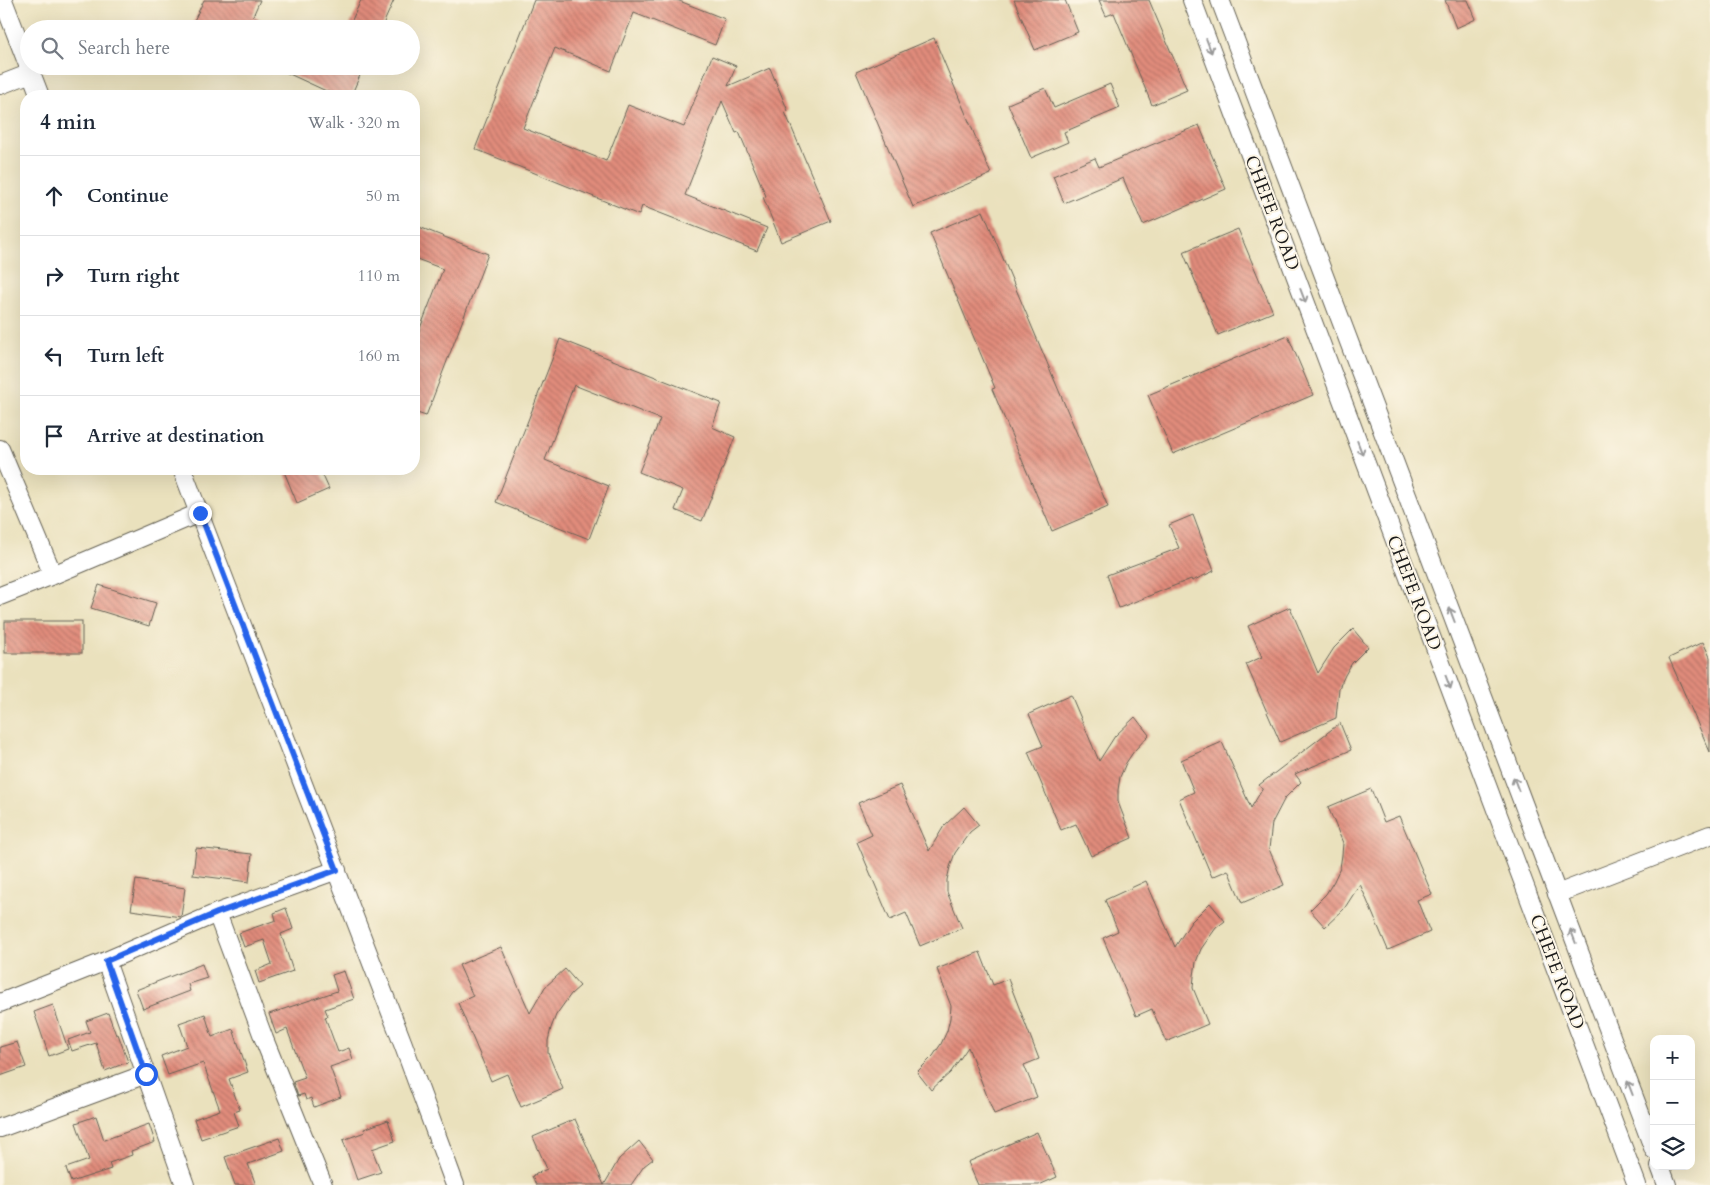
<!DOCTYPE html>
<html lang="en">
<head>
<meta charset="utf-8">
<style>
  :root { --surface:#fff; --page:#f6f6f7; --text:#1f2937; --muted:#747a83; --line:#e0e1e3 }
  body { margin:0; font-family:Cardo,serif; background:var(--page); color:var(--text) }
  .controls { position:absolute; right:15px; bottom:15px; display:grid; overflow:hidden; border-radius:10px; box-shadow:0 5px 20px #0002 }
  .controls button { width:45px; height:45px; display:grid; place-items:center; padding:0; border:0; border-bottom:1px solid var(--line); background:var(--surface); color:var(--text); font:25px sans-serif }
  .stop { position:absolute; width:15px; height:15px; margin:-11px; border:4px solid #2563eb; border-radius:50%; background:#fff }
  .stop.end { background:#2563eb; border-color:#fff; box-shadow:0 1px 5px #0008 }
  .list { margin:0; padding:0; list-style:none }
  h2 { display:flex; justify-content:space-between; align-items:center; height:65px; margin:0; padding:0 20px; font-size:21px }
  h2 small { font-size:16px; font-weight:400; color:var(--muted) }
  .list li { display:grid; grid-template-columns:32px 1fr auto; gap:15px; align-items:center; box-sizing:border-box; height:80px; padding:0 20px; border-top:1px solid var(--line) }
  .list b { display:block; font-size:19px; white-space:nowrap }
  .list em { font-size:16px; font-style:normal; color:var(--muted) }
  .icon { flex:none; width:28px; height:28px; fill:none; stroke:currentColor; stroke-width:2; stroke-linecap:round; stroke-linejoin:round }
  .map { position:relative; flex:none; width:1710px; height:1185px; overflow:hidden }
  .search { position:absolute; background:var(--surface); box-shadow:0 5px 20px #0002; left:20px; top:20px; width:400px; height:55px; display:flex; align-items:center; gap:12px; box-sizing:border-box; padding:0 18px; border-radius:28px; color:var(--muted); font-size:19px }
  .panel { position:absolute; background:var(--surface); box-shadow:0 5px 20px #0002; left:20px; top:90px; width:400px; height:385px; border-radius:20px }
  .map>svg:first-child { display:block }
</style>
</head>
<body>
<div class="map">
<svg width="1710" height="1185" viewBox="0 0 1710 1185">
  <defs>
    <pattern id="building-back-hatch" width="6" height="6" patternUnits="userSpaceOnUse" patternTransform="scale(1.25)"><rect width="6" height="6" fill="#e18c7c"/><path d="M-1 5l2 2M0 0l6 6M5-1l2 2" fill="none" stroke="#b67265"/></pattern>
  </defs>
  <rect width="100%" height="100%" fill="#fcf5e5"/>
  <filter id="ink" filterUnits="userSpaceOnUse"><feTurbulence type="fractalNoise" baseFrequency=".02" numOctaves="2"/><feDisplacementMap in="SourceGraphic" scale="10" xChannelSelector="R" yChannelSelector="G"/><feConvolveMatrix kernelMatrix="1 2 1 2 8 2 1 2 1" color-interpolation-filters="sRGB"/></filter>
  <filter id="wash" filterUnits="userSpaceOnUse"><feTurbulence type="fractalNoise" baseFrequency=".0096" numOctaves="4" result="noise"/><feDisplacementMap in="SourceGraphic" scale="20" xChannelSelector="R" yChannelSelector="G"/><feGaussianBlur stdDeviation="1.12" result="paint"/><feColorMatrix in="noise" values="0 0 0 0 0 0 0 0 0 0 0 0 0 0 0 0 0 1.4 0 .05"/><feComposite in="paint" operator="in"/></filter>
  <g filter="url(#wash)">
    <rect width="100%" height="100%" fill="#eae1bd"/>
    <g id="blocks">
      <g fill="url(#building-back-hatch)">
        <path d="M204 0H260L253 16 280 29H190Z"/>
        <path d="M361 0H394L381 29H348Z"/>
        <path d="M534 0H677L725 19 715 45 634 13 611 71 555 48 523 128 606 161 628 105 684 127 712 56 736 66 728 86 770 68 788 111 785 112 831 221 781 242 763 197 766 196 739 132 736 133 722 101 685 195 767 228 757 251 642 206 639 215 475 149Z"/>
        <path d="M1014 0H1065L1078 32 1035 50Z"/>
        <path d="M1099 0H1149L1187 90 1152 105 1114 13 1106 16Z"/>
        <path d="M1445 0H1468L1476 19 1456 28Z"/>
        <path d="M934 38 991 174 913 207 856 72Z"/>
        <path d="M272 66H364L351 96H337Z"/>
        <path d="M1110 84 1120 108 1064 132 1068 142 1031 158 1008 104 1045 88 1054 108Z"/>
        <path d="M1199 125 1226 189 1143 225 1123 178 1064 203 1053 176 1095 158 1099 167Z"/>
        <path d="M983 211 1108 507 1052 531 992 389 995 388 930 233Z"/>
        <path d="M414 225 488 254 426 416 414 412V344L443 269 414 258Z"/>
        <path d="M1238 229 1273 312 1218 335 1183 252Z"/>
        <path d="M1288 336 1313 395 1173 454 1148 395Z"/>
        <path d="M560 339 721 403 712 427 735 437 702 521 675 510 683 490 639 472 660 419 574 385 545 460 609 486 589 539 496 502Z"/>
        <path d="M283 469H320L329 489 297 503Z"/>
        <path d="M1193 515 1214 571 1192 581 1191 579 1119 608 1107 575 1179 548 1169 525Z"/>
        <path d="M99 585 156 603 149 626 91 608Z"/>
        <path d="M1290 607 1318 673 1334 648 1353 629 1368 647 1352 663 1345 675 1339 688 1336 718 1280 742 1246 664 1262 657 1248 626Z"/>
        <rect x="5" y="621" width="77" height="32"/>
        <path d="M1703 642 1710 657V752L1669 658Z"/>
        <path d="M1071 695 1099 761 1115 736 1135 717 1149 735 1134 751 1126 763 1120 777 1118 790V802L1132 838 1091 856 1076 824 1061 830 1028 752 1043 746 1029 714Z"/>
        <path d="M1340 723 1351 750 1295 774 1301 782 1285 798 1272 823 1269 849 1284 885 1242 903 1228 870 1212 877 1179 799 1194 792 1181 760 1222 742 1251 808 1263 788 1262 789 1259 785Z"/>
        <path d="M900 785 929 851 944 826 964 807 979 825 970 832 955 853 950 867 947 880V892L962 928 920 946 906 913 890 920 857 842 872 835 858 803Z"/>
        <path d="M1371 789 1384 822 1399 816 1432 894 1417 900 1430 932 1388 950 1360 884 1344 909 1325 927 1310 910 1326 894 1334 881 1340 868 1342 855 1343 843 1328 807Z"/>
        <path d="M196 848 252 854 249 882 193 875Z"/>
        <path d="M136 880 185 888 181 917 131 910Z"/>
        <path d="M1146 881 1175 947 1191 922 1210 903 1225 921 1216 928 1201 949 1196 962 1194 976 1193 988 1208 1024 1166 1042 1152 1009 1136 1016 1103 938 1118 931 1105 900Z"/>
        <path d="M286 908 293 929 281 934 293 971 259 983 255 971 272 964 264 940 244 947 239 933 276 920 274 913Z"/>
        <path d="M501 947 530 1013 545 987 565 969 580 986 571 994 556 1015 551 1028 548 1041V1053L563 1089 521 1107 507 1074 491 1081 458 1003 473 996 459 965Z"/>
        <path d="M980 952 993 985 1008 979 1039 1059 1024 1065 1037 1097 994 1114 968 1047 951 1072 931 1090 917 1072 933 1056 941 1044 947 1031 950 1018 951 1006 937 969Z"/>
        <path d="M202 964 207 978 188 984 190 991 143 1009 136 990Z"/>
        <path d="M344 971 354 999 325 1009 328 1016 325 1017 338 1052 349 1048 353 1059 330 1067 341 1097 314 1107 311 1098 306 1100 304 1094 298 1096 293 1082 305 1078 287 1029 276 1034 269 1014 337 991 332 975Z"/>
        <path d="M53 1005 68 1049 49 1056 34 1012Z"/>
        <path d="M108 1013 116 1035 118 1034 128 1062 105 1071 96 1043 72 1051 68 1040 90 1032 86 1021Z"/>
        <path d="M205 1014 212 1037 233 1029 248 1072 229 1079 240 1110 234 1112 239 1126 201 1139 194 1119 220 1110 203 1063 168 1075 161 1056 187 1046 179 1023Z"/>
        <path d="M17 1042 26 1067 0 1076V1047Z"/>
        <path d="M96 1116 104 1140 149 1124 155 1142 131 1151 132 1155 109 1163 111 1169 71 1182 66 1168 89 1160 76 1123Z"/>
        <path d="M575 1119 604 1185 619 1159 639 1141 653 1159 644 1166 631 1185H536L532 1176 547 1169 533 1137Z"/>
        <path d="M388 1120 395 1141 372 1149 381 1172 357 1180 343 1140 365 1132 364 1129Z"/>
        <path d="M1037 1132 1057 1177 1039 1185H978L968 1162Z"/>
        <path d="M279 1138 284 1151 248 1164 256 1185H235L225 1157Z"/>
      </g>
    </g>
  </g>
  <g filter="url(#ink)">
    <use href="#blocks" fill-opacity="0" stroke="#646154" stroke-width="1"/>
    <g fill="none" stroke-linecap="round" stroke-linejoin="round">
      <defs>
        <g id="minor">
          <path d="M3 0 40 96"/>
          <path d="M1192 0 1637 1185"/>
          <path d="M1220 0 1654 1150"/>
          <path d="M0 85 31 73"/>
          <path d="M0 449 53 575"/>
          <path d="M182 469 403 1044 455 1185"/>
          <path d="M0 596 53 575 199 513"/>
          <path d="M1557 894 1710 835"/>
          <path d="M217 913 264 1039 323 1185"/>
          <path d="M106 961 185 1185"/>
          <path d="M0 1003 106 961 217 913 337 870"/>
          <path d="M0 1128 146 1074"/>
          <path d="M1660 1166 1667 1185"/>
        </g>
      </defs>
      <use href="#minor" stroke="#646154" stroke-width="20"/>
      <use href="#minor" stroke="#fff" stroke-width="18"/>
    </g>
    <defs><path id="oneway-shaft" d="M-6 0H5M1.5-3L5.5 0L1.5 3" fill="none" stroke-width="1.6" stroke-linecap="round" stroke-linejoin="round" transform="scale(1.25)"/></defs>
    <g stroke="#999">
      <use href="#oneway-shaft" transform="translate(1209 46) rotate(69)"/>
      <use href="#oneway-shaft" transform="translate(1303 296) rotate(69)"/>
      <use href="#oneway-shaft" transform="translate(1360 448) rotate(69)"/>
      <use href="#oneway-shaft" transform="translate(1452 615) rotate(-111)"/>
      <use href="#oneway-shaft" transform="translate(1448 682) rotate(69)"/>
      <use href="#oneway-shaft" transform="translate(1516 784) rotate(-111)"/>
      <use href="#oneway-shaft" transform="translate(1573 936) rotate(-111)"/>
      <use href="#oneway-shaft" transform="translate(1630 1088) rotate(-111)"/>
    </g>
  </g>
  <g fill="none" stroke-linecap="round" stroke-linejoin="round" filter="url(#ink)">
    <path stroke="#2563eb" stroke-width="6" d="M146 1074 106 961 217 913 337 870 200 513"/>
  </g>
  <g text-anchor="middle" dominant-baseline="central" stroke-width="4" stroke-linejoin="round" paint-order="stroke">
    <g font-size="18" fill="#1c1c1c" stroke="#fcf5e5">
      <text transform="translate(1272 213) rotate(69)">CHEFE ROAD</text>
      <text transform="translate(1414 593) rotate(69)">CHEFE ROAD</text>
      <text transform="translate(1557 972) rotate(69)">CHEFE ROAD</text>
    </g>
  </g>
</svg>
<div class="controls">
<button>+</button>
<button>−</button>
<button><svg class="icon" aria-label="layers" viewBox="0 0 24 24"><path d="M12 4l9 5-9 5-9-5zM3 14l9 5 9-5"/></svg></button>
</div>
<div class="stop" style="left:146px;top:1074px"></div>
<div class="stop end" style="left:200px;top:513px"></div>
<div class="search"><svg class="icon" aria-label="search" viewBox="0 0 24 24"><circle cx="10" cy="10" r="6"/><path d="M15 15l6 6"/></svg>Search here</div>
<section class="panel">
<h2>4 min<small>Walk · 320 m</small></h2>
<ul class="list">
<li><svg class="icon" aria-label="ahead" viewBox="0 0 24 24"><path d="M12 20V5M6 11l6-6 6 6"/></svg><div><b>Continue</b></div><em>50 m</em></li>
<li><svg class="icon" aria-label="right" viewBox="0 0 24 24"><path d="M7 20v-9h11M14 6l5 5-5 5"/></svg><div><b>Turn right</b></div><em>110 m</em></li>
<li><svg class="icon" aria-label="left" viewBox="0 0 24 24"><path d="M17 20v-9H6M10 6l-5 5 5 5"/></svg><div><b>Turn left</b></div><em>160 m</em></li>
<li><svg class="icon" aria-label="arrive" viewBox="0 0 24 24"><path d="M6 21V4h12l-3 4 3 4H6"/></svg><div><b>Arrive at destination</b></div></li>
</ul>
</section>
</div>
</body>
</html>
